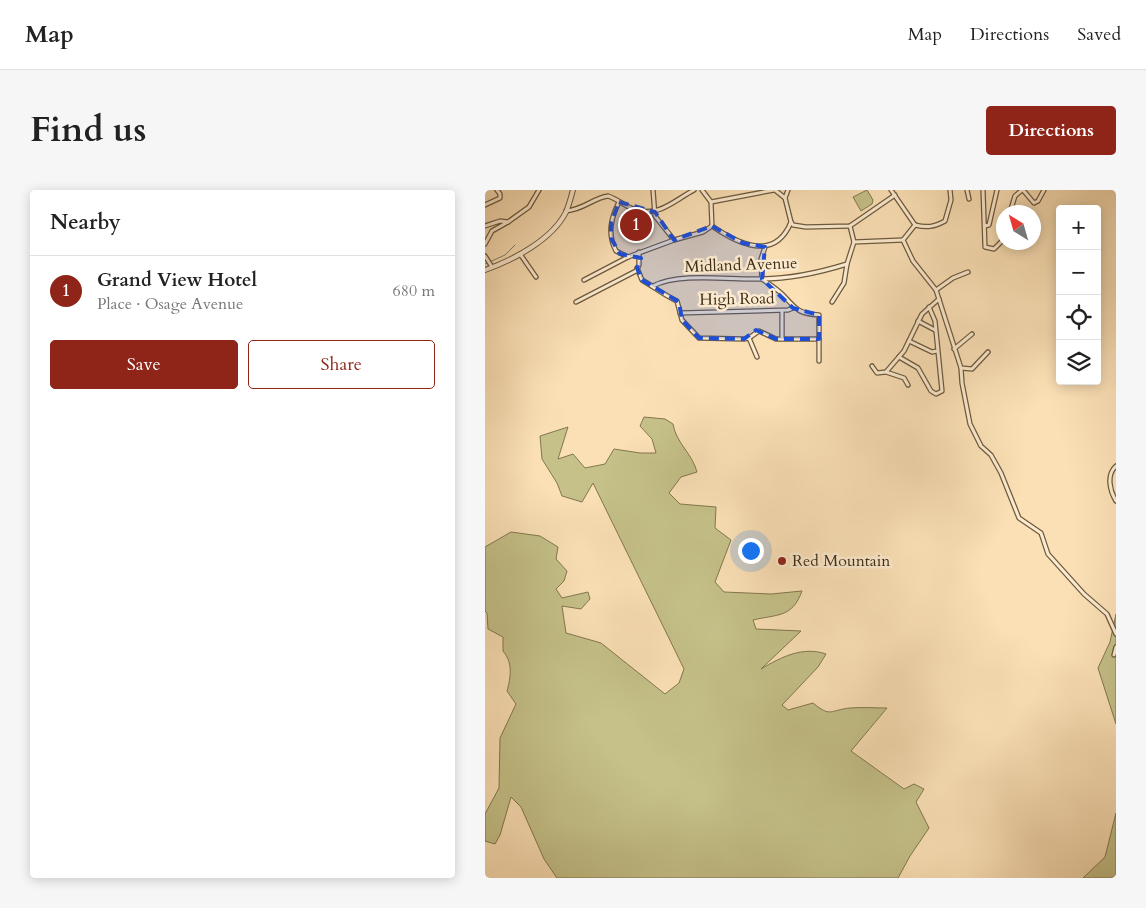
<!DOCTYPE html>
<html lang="en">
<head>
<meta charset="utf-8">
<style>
  :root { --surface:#fff; --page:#f6f6f6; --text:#222; --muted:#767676; --line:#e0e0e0; --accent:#8f2418 }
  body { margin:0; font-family:Cardo,serif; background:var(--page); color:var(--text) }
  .controls { position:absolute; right:15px; top:15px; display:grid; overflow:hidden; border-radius:5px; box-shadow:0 2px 12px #0003 }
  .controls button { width:45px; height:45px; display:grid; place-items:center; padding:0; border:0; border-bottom:1px solid var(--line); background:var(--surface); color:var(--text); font:25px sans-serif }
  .compass { position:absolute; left:511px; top:15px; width:45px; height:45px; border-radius:50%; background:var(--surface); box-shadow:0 2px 12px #0003; rotate:323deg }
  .you { position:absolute; left:265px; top:360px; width:18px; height:18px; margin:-12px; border:4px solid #fff; border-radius:50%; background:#1a73e8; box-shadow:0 0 0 8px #1a73e833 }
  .badge { display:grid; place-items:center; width:32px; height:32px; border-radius:50%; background:var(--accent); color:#fff; font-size:16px; font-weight:700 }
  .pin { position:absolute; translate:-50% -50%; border:2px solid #fff; box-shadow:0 1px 5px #0006 }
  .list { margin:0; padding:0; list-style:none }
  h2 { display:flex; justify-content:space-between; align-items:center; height:65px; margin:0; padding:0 20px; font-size:21px }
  h2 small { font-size:16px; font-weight:400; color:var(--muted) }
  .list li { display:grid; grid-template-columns:32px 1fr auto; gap:15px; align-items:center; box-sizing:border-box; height:70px; padding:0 20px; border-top:1px solid var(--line) }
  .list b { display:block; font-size:19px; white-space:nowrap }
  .list p { margin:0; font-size:16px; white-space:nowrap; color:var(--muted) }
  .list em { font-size:16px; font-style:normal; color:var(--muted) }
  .actions { display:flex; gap:10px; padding:15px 20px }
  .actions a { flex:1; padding:11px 0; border:1px solid var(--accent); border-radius:5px; text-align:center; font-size:18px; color:var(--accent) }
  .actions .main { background:var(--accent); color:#fff }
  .icon { flex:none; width:28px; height:28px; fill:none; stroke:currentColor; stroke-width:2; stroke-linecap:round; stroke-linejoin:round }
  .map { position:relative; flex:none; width:631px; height:688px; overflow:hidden; border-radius:5px }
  header { display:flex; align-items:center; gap:30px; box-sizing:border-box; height:70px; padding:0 25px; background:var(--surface); border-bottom:1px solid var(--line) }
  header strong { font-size:24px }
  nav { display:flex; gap:28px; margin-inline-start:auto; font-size:18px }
  .intro { display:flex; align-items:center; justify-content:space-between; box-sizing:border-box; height:120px; padding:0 30px }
  h1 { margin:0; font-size:35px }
  .button { padding:12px 22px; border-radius:5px; background:var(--accent); color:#fff; font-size:18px; font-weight:700 }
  main { display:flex; gap:30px; padding:0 30px }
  aside { flex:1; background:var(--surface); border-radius:5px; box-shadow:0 2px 12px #0003 }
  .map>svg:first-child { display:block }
</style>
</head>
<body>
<header>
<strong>Map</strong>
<nav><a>Map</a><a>Directions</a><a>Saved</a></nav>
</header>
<div class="intro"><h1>Find us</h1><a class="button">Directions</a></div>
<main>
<aside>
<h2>Nearby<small></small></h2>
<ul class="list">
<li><span class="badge">1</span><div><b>Grand View Hotel</b><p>Place · Osage Avenue</p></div><em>680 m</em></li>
</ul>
<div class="actions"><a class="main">Save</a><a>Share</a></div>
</aside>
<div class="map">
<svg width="631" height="688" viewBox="0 0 631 688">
  <rect width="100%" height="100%" fill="#fbe0b6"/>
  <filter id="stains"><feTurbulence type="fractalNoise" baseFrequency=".004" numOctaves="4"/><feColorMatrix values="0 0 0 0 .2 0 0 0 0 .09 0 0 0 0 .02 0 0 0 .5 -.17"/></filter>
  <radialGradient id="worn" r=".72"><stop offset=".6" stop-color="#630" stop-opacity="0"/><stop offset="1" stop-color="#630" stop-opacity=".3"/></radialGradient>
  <g fill="#c5c189" stroke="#827750">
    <path d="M382 0 388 10 387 14 376 21 368 7Z"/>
    <path d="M159 227 180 229 188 234C191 253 207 263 212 282L196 287 184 303 195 314 231 317 230 338 246 350 230 392 239 402 286 404 317 401C307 428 293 424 268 430L271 439 316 441 276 479C296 467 318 456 341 464L333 477 297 515 303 520 328 513C346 528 345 520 365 518 377 517 390 518 402 518L366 561 419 599 429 594 439 599 431 612 444 638 425 666 413 688H72L59 669 36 617 26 607 15 645 10 654 0 651V624L14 598 15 548 31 514 22 501C26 486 28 473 18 461V447L3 439 2 423 0 421V357L26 342 55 346 73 357 71 369 82 381 79 391 71 399 77 408 103 402 105 409 96 419 77 416 81 443 116 453 180 504 194 493 199 479 108 293 97 312 77 306 72 293 57 269 55 246 83 237 73 269 88 264 100 278 120 274 129 259 155 263H171L167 249 155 236Z"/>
    <path d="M631 424V534L613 478 625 452Z"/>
    <path d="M631 623V688H598L620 667Z"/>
  </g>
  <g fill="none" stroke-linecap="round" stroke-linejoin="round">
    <path stroke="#788373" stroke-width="1" d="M0 74 20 65 30 55"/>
    <defs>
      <g id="minor">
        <path d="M168 0 170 26 189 50"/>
        <path d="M217 0 226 12 227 36"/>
        <path d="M290 0 300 8 306 32"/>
        <path d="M406 0 430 35"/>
        <path d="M482 0 484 9"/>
        <path d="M498 0 500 57 509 59 518 50"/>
        <path d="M538 0 549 13 553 11 559 0"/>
        <path d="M300 8 303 0"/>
        <path d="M134 12C126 28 122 44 131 61L143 67"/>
        <path d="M226 12 289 0"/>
        <path d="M0 15 15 8V4L12 0"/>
        <path d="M81 21C100 19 108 8 123 6 132 9 139 15 148 19 174 28 188 11 209 0"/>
        <path d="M525 22 530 6 537 0"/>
        <path d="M23 32 44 17 54 0"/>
        <path d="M430 35 418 50 428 71 451 100 476 178 477 193 485 234 496 256 506 265 516 283 534 328 556 343 563 364 599 404 622 424 631 444"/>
        <path d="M430 35C442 38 449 37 460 31L466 10 465 0"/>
        <path d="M0 36 15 31 23 32 7 41 0 54"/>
        <path d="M227 36C253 54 290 72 306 32L308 35 321 37 365 36 410 5"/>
        <path d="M365 36 369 52"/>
        <path d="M500 36 504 35 512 0"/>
        <path d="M369 52 418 50"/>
        <path d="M280 57 276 69 277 89C284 94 291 98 297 104 312 119 311 123 334 125V171"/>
        <path d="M35 64 51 87"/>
        <path d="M0 66 7 77"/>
        <path d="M152 78 157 90C169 97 179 105 192 111L197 130 214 148 259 149 264 148 274 141 291 149H334"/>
        <path d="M99 90 143 67 189 50 218 42 227 36"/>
        <path d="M168 96C194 82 245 90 275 89 305 89 333 83 362 74L369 52"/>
        <path d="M451 100 468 88 483 82"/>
        <path d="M91 112 151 81 154 75V62"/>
        <path d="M347 112 359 93 362 74"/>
        <path d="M297 121V147"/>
        <path d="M195 123 303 120 308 118"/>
        <path d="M433 131 450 140"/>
        <path d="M264 148 272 167"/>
        <path d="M424 151 447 162 452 161"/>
        <path d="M469 159 487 144"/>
        <path d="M414 167 433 178 446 201 451 204 457 201 450 131 444 117"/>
        <path d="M387 176 392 183 401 182 419 161 437 124 454 109"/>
        <path d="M476 178 487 179 503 162"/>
        <path d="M401 182 419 188 423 195"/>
        <path d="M631 276C621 285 625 301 631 311"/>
        <path d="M629 465 631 457"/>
      </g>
      <path id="tertiary" d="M0 80C28 70 67 50 81 22 84 15 86 7 88 0"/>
    </defs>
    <use href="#minor" stroke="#6d5a3e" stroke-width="5.5"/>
    <use href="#tertiary" stroke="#6d5a3e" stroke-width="6"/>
    <use href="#minor" stroke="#fcebd0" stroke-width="3"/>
    <use href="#tertiary" stroke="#fcebd0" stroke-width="4"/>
  </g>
  <path fill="#1d4ed8" fill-opacity="0.2" stroke="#1d4ed8" stroke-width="4" stroke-dasharray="10 6" stroke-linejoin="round" d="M134 12 170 22 189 50 227 36 258 53 280 57 277 89 308 118 334 125V149H291L271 140 259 149 214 148 197 130 194 112 157 90 152 78 156 68 135 64 126 48V33Z"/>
  <circle fill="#8f2418" stroke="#fcebd0" stroke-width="2" cx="297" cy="371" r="5"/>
  <g text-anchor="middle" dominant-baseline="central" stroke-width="5" stroke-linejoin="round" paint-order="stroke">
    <g font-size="16" fill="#3e2d16" stroke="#fcebd0">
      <text transform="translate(256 75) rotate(-2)">Midland Avenue</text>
      <text transform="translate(252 109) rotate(-1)">High Road</text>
    </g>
    <g font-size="16" fill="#3e2d16" stroke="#fcebd0" text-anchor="start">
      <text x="307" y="371">Red Mountain</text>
    </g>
  </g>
  <rect width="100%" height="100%" filter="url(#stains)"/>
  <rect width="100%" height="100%" fill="url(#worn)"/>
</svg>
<div class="controls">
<button>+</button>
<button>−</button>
<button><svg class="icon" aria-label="locate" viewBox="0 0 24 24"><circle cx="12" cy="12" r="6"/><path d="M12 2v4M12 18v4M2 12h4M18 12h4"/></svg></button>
<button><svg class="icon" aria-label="layers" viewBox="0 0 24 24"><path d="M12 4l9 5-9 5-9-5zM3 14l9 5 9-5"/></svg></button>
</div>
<svg class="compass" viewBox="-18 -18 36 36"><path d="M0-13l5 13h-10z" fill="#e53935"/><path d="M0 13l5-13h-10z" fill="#767676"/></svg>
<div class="you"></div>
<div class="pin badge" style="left:151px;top:35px">1</div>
</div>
</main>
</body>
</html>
